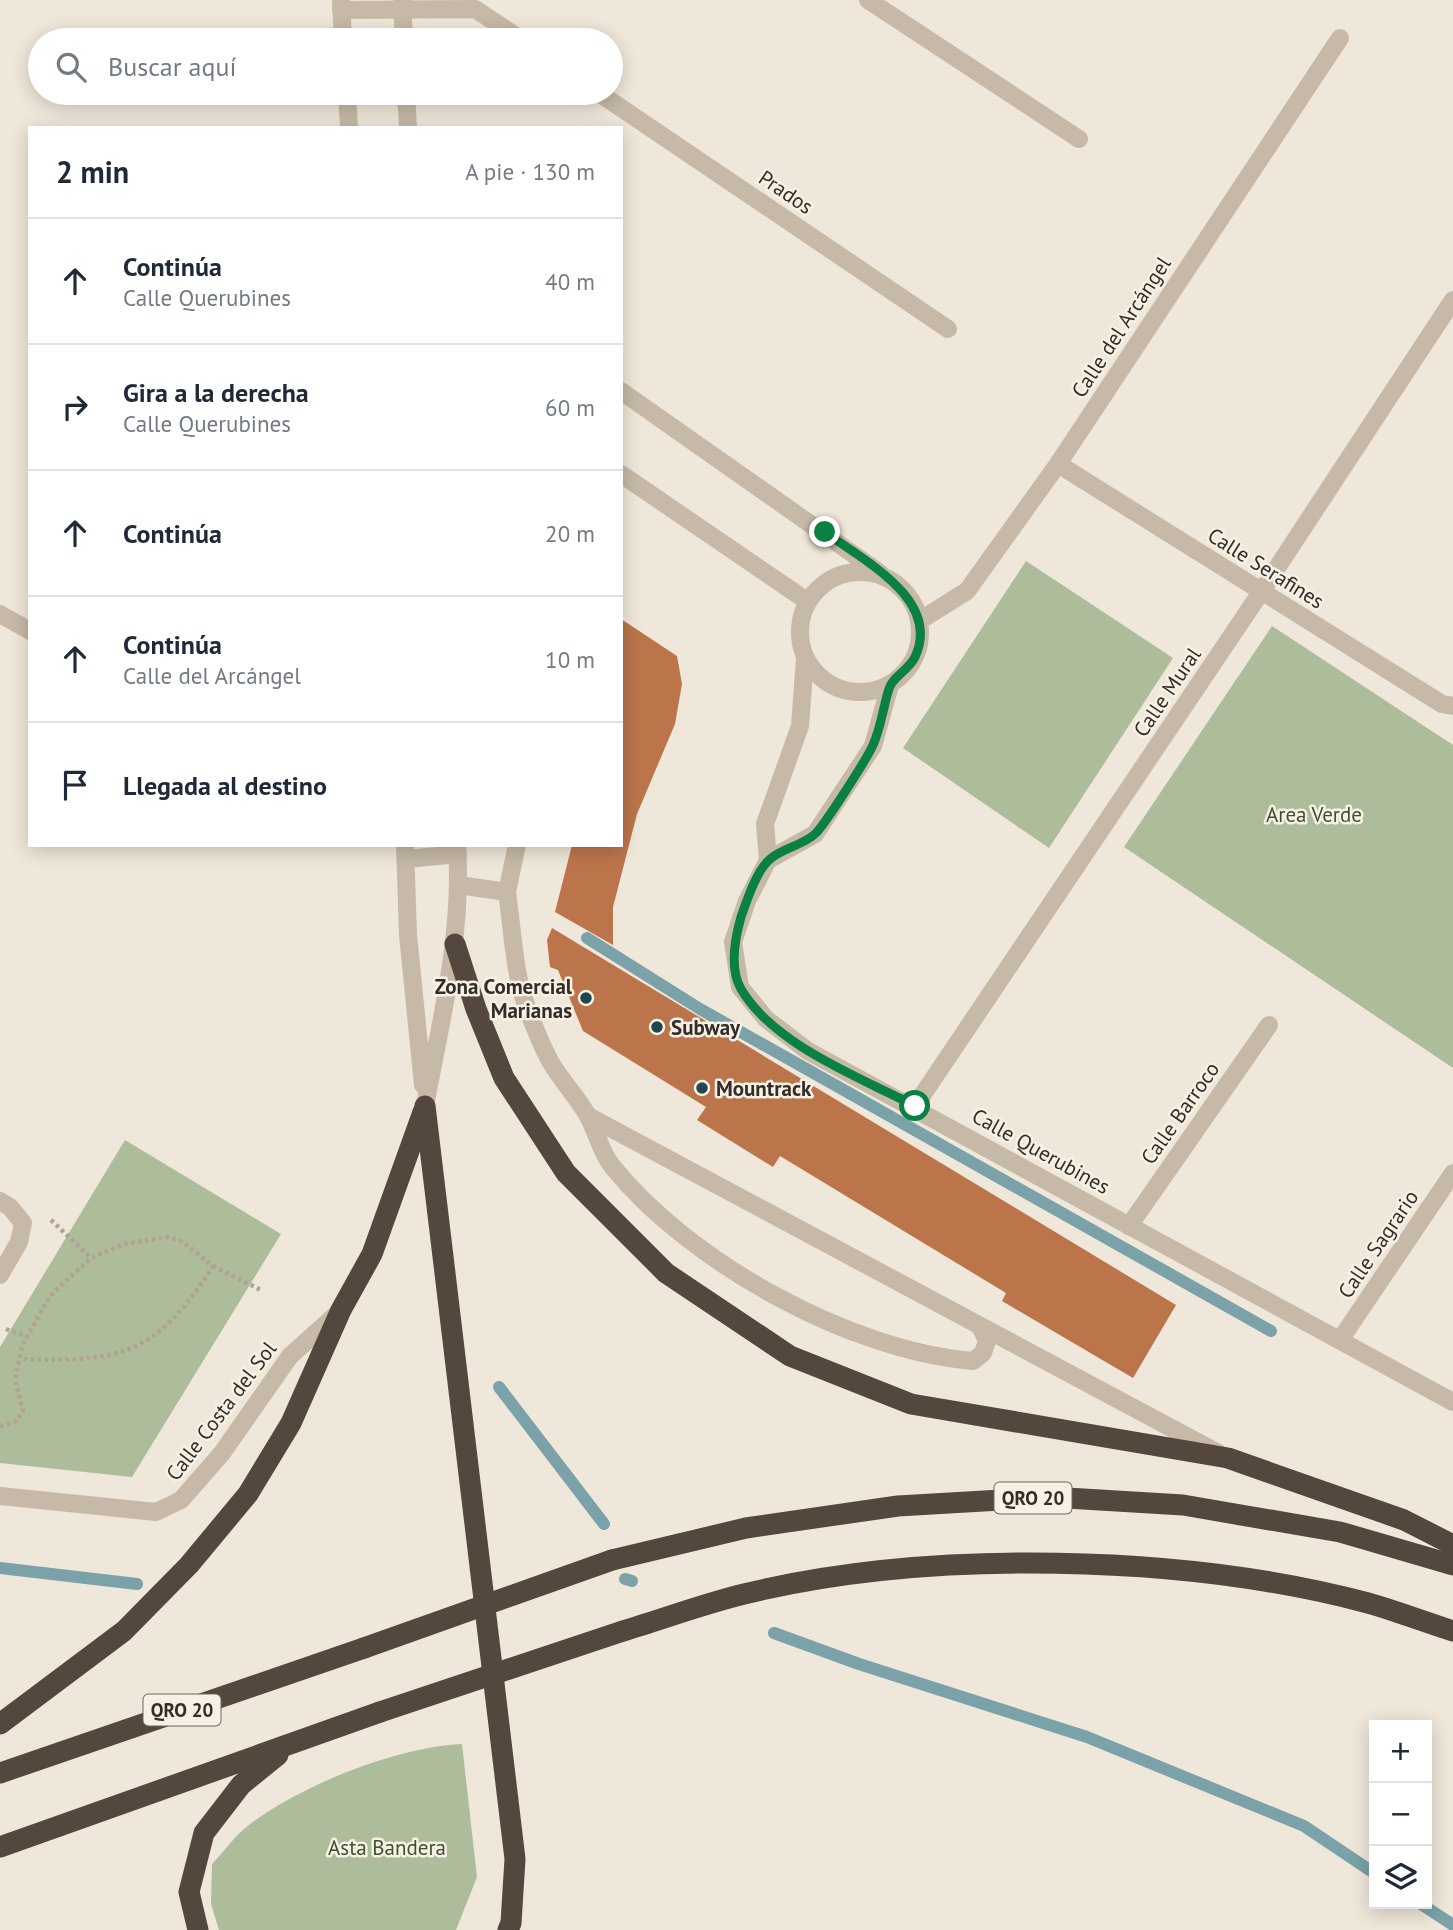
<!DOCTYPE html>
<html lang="es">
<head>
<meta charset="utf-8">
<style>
  :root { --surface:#fff; --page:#f2f2f3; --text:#1f2937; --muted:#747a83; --line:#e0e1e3 }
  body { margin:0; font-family:"PT Sans",sans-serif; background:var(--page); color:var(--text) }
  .controls { position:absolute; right:21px; bottom:21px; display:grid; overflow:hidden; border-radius:0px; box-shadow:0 4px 18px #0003 }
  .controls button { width:63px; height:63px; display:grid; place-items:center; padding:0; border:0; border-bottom:2px solid var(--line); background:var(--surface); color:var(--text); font:35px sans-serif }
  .stop { position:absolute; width:21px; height:21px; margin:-16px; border:5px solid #0b8043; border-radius:50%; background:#fff }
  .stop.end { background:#0b8043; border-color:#fff; box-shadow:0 2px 7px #0008 }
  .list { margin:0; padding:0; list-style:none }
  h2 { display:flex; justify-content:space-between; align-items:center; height:91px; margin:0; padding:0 28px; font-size:30px }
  h2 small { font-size:23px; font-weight:400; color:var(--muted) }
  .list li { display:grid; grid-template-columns:46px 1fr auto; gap:21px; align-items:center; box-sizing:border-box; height:126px; padding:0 28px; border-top:2px solid var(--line) }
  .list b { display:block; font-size:26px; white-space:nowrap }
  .list p { margin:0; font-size:23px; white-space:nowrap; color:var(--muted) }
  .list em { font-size:23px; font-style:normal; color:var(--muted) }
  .icon { flex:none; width:38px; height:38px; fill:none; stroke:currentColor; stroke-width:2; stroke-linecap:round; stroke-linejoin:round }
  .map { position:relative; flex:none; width:1453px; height:1930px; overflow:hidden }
  .search { position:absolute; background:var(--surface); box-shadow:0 4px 18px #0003; left:28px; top:28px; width:595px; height:77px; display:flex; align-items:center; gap:18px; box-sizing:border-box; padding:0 24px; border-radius:38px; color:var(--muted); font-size:26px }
  .panel { position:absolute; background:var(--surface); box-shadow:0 4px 18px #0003; left:28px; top:126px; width:595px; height:721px; border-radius:0px }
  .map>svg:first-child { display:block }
</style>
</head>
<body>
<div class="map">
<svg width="1453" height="1930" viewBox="0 0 1453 1930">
  <rect width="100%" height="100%" fill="#efe7d9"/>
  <g fill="#adbc9b">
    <path d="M1026 561 1173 658 1049 848 903 748Z"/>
    <path d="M1272 626 1453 745V1068L1124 847Z"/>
    <path d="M125 1140 281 1234 132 1477 0 1463V1347Z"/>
    <path d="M462 1744 477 1877 456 1930H219L211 1904 212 1864C224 1852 235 1835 249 1825 301 1785 397 1747 462 1744Z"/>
  </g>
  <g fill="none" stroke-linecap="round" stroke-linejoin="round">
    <g stroke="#7ba1a9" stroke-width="12">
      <path d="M587 938 700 1009 1271 1331"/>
      <path d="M499 1387 604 1524"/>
      <path d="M0 1568 137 1584"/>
      <path d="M625 1579 632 1581"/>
      <path d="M774 1633 859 1664 1087 1737 1304 1826 1374 1873"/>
      <path d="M1421 1904 1453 1925"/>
    </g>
  </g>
  <g fill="#bc754b">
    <path d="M621 619 677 656 682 684 675 724 637 814 613 907V945L555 912 572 845H621Z"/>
    <path d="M552 928 1176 1305 1133 1378 1002 1301 1006 1293 780 1156 773 1167 697 1120 706 1107 583 1031 558 970 550 967 547 940Z"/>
  </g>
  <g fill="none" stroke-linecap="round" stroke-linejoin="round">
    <g stroke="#b1a391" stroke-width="4.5" stroke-dasharray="3.5 3.5" stroke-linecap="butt">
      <path d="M51 1220 91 1258"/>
      <path d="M213 1266 261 1290"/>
      <path d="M6 1329 27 1337"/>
      <path d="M0 1426 15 1422 23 1411 15 1379 22 1346 50 1296 91 1258 124 1244 169 1237 183 1242 213 1266C158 1354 120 1363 20 1359"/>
    </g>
    <g stroke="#c6b9a7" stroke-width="18">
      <path d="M341 0 343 40"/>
      <path d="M402 0 404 40"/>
      <path d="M868 0 1079 139"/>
      <path d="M341 10 475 9 522 40"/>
      <path d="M347 93 349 128"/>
      <path d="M406 93 408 128"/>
      <path d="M599 93 948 329"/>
      <path d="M621 391 880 573"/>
      <path d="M1058 464 1442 704 1453 706"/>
      <path d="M621 474 807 601"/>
      <circle cx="860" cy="632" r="60"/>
      <path d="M0 614 30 631"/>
      <path d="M919 621 967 591 1058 464 1340 38"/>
      <path d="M805 659 800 726 765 824 768 860 747 901 733 942 740 987 766 1019 808 1051 1453 1402"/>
      <path d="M405 845 408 935 423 1085"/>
      <path d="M407 859 458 854"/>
      <path d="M768 860 815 834 873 746 890 685"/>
      <path d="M459 885 507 892C512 925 514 971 525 1002 532 1021 540 1043 550 1061 561 1081 578 1097 589 1118 597 1133 601 1153 612 1166 689 1262 850 1351 973 1361L983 1353 987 1341 980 1326"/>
      <path d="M507 892 517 845"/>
      <path d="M425 1106C441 1020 463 934 457 845"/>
      <path d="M915 1106 1261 592 1453 300"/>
      <path d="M588 1116 1218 1453"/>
      <path d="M0 1201 10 1207 23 1223 19 1242 0 1275"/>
      <path d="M1129 1226 1269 1025"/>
      <path d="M1340 1340 1453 1173"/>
      <path d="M0 1496 156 1512 181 1500 222 1453 290 1356 338 1313"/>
    </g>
    <g stroke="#53473e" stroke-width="21">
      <path d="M455 944 476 1009 504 1078 566 1173 666 1273 790 1356 911 1404 1228 1458 1404 1520 1453 1545"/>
      <path d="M425 1106 515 1859 511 1923 508 1930"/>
      <path d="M612 1560 746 1528 898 1506 1050 1497 1183 1505 1340 1532 1453 1565"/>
      <path d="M623 1631C663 1619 703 1604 744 1594 930 1549 1183 1554 1368 1603 1396 1611 1425 1622 1453 1631"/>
      <path d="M0 1724 124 1631 189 1565 248 1494 291 1423 341 1310 372 1254 423 1112"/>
      <path d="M0 1773 364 1648"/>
      <path d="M0 1847 380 1712"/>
      <path d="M198 1930 189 1892 204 1833 241 1785 278 1755"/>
    </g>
    <g stroke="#53473e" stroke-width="21">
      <path d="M364 1648 612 1560"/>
      <path d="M380 1712 623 1631"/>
    </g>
  </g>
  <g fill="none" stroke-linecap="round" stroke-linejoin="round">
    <path stroke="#0b8043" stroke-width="9" d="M825 532C862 560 942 599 915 657 909 670 892 677 889 689 883 707 881 728 873 745 868 757 824 826 815 834 802 846 781 848 769 860 756 872 747 900 741 917 735 938 729 968 741 989 774 1045 859 1077 915 1106"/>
  </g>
  <g fill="#204750" stroke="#f7f1e5" stroke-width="2.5">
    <circle cx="586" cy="998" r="7"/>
    <circle cx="657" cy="1027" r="7"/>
    <circle cx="702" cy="1088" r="7"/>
  </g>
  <g text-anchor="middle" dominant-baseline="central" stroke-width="5" stroke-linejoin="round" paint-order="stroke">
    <g fill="#f7f1e5" stroke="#6e6760" stroke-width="2">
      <rect x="994.5" y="1482.5" width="77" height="31" rx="5"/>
      <rect x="143.5" y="1694.5" width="77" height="31" rx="5"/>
    </g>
    <g font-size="19" font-weight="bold" fill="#332c27">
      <text x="1033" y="1498">QRO 20</text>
      <text x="182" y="1710">QRO 20</text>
    </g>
    <g font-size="21" fill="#332c27" stroke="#f7f1e5">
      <text transform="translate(786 192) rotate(34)">Prados</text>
      <text transform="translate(1121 327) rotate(-57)">Calle del Arcángel</text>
      <text transform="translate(1266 568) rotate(32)">Calle Serafines</text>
      <text transform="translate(1167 692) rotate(-56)">Calle Mural</text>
      <text transform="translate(1180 1113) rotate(-55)">Calle Barroco</text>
      <text transform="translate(1041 1151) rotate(29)">Calle Querubines</text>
      <text transform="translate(1378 1244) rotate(-56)">Calle Sagrario</text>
      <text transform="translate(221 1411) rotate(-53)">Calle Costa del Sol</text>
    </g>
    <g font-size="21" fill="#3e4f2d" stroke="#f7f1e5">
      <text x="1314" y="814">Area Verde</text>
      <text x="387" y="1847">Asta Bandera</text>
    </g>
    <g font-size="21" font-weight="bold" fill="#332c27" stroke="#f7f1e5" text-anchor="start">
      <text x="572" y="986" text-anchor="end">Zona Comercial<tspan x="572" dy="24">Marianas</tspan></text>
      <text x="671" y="1027">Subway</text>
      <text x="716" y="1088">Mountrack</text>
    </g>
  </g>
</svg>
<div class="controls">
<button>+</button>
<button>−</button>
<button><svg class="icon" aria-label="layers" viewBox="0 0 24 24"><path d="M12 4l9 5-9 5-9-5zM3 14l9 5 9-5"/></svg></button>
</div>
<div class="stop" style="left:915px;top:1106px"></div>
<div class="stop end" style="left:825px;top:532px"></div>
<div class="search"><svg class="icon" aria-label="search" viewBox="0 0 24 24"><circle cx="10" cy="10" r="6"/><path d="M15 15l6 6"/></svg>Buscar aquí</div>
<section class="panel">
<h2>2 min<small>A pie · 130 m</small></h2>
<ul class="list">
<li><svg class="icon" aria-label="ahead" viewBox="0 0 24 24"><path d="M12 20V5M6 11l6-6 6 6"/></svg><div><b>Continúa</b><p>Calle Querubines</p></div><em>40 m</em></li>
<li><svg class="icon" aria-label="right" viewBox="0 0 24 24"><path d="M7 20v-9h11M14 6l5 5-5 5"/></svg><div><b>Gira a la derecha</b><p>Calle Querubines</p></div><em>60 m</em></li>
<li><svg class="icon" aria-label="ahead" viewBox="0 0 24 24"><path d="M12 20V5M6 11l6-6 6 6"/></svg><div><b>Continúa</b></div><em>20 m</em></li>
<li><svg class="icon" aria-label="ahead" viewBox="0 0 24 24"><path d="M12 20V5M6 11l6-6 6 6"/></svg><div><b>Continúa</b><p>Calle del Arcángel</p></div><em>10 m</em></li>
<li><svg class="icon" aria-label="arrive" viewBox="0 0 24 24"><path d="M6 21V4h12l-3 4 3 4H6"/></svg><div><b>Llegada al destino</b></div></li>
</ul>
</section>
</div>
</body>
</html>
